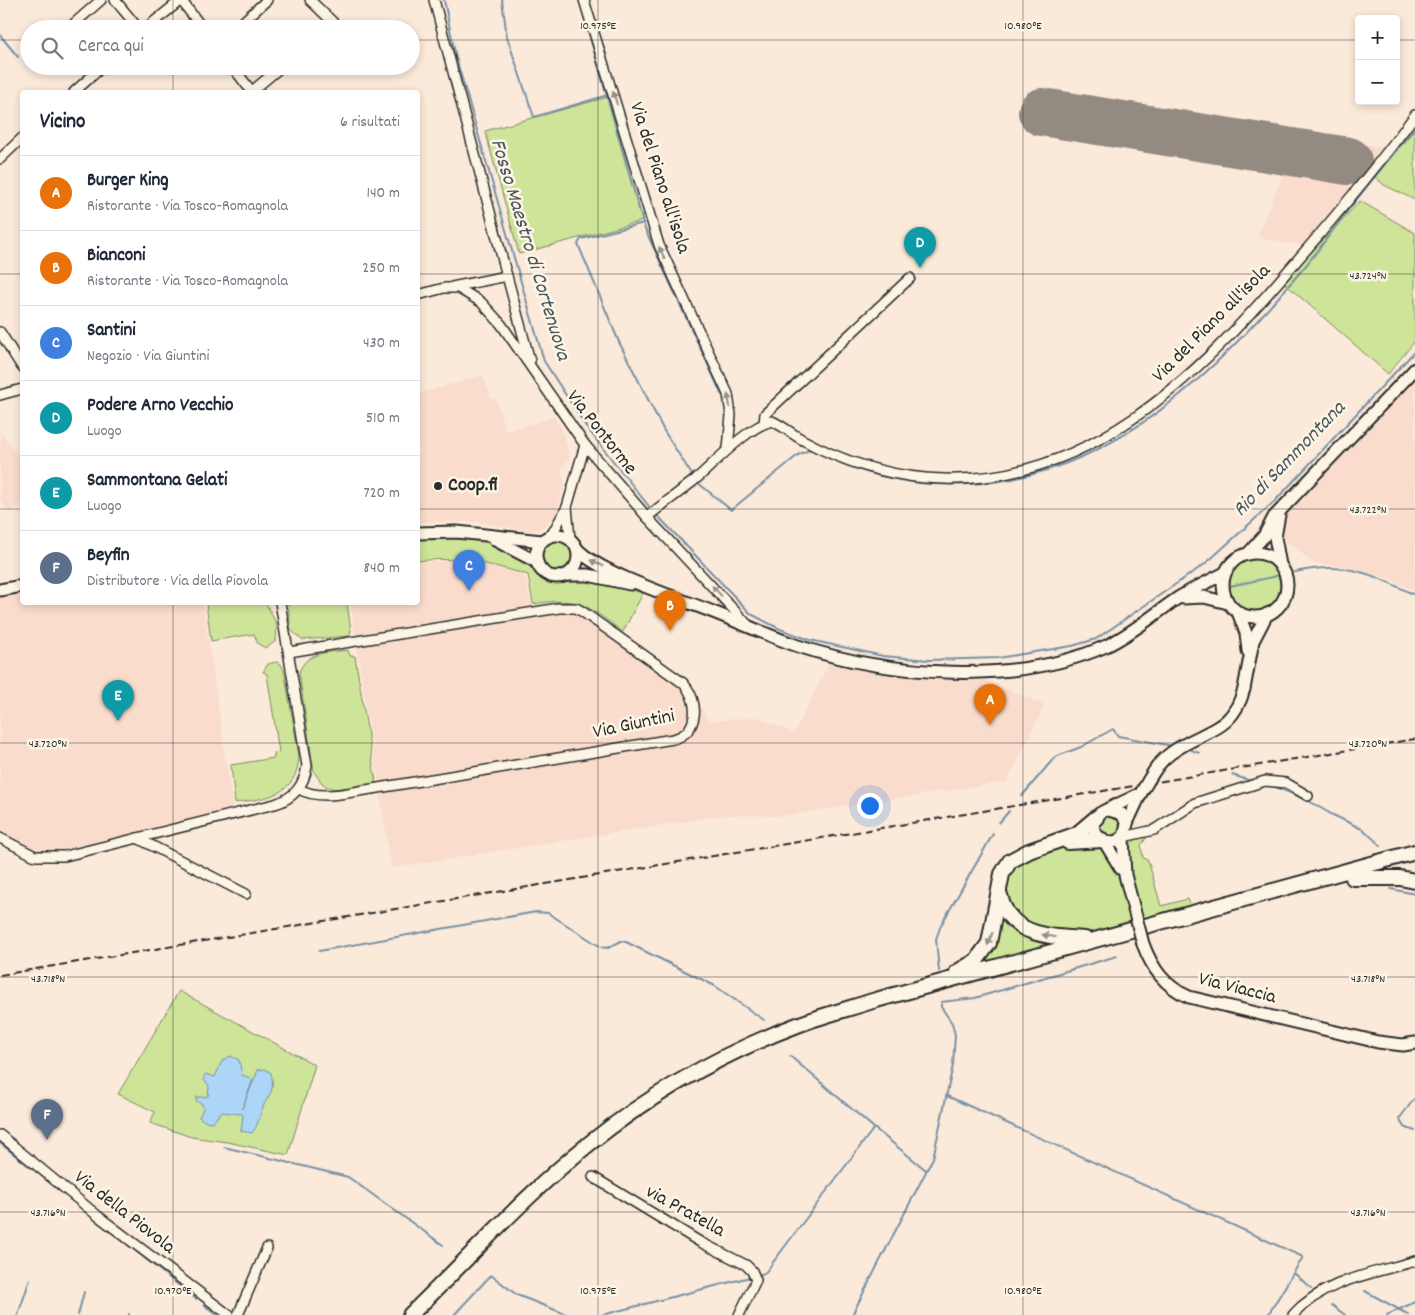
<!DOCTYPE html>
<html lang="it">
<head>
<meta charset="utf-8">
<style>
  :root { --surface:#fff; --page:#f6f6f7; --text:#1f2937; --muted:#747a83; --line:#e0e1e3; --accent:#1a73e8 }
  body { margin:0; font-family:Dekko,sans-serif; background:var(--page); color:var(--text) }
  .controls { position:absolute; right:15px; top:15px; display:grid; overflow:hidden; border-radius:5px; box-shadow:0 2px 8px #0003 }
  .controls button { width:45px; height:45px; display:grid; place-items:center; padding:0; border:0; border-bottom:1px solid var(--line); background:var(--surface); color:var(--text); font:25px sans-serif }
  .you { position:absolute; left:869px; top:805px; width:18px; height:18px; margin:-12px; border:4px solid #fff; border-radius:50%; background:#1a73e8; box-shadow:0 0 0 8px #1a73e833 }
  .badge { display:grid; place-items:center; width:32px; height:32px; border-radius:50%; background:var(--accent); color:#fff; font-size:16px; font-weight:700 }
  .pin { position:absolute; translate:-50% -41px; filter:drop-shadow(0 1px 2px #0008) }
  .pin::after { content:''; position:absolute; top:26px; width:18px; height:15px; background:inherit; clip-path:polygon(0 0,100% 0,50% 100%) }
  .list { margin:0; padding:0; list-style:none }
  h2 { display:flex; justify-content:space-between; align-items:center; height:65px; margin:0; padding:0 20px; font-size:21px }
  h2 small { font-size:16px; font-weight:400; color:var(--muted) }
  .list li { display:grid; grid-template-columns:32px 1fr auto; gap:15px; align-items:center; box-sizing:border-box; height:75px; padding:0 20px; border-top:1px solid var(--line) }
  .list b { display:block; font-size:19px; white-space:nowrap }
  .list p { margin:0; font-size:16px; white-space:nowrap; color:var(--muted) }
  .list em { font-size:16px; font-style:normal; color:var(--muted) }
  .icon { flex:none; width:28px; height:28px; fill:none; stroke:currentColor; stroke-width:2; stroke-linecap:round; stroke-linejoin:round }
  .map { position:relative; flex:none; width:1415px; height:1315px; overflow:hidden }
  .search { position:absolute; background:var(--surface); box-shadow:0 2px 8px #0003; left:20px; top:20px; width:400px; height:55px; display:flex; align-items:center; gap:12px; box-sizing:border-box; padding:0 18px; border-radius:28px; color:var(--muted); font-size:19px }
  .panel { position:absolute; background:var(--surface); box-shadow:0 2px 8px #0003; left:20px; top:90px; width:400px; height:515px; border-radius:5px }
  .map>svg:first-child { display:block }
</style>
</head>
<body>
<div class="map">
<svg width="1415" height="1315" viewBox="0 0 1415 1315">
  <rect width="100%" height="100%" fill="#fbeada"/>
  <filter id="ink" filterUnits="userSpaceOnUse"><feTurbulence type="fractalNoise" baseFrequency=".02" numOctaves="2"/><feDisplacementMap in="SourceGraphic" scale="10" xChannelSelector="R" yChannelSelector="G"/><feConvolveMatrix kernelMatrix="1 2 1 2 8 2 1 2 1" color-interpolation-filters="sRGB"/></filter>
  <g filter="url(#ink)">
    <g fill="#fadccd">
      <path d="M1045 95 1141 110 1383 147 1303 245 1271 241 1260 238 1258 234 1285 169 1026 128 1021 121 1022 119Z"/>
      <path d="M1415 362V591L1384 577 1352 568 1313 563 1261 519Z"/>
      <path d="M483 375 492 399 496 398 505 431 554 417 561 427 570 458 561 470 565 485 555 516 541 529 529 531 475 522H418L419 420 418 394Z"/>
      <path d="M0 431 22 461V503L10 514 0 499Z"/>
      <path d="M455 560 503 568 524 574 532 606 574 603 589 609 688 682 709 721 758 717 794 733 830 661 985 680 1045 705 1007 782 781 816 727 815 391 868 350 603 418 602V563Z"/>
      <path d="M22 593V602L203 603 233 807 129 836 61 852 32 851 0 832V596Z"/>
    </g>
    <g fill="#cde499" stroke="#7c8862">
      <path d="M608 97 642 221 519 254 485 131Z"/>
      <path d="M1415 118V200L1384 185 1375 177Z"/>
      <path d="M1360 201 1415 233V341L1388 374 1283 282Z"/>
      <path d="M442 536 486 541 504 549 526 563 545 582 560 583 589 580 643 593 623 632C586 605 581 596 533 604L528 575C491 564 455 556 418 561V540Z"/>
      <circle cx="557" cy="556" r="15"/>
      <circle cx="1254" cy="585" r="26"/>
      <path d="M206 603H266L277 625 276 641 266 648 258 644 254 634 211 641Z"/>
      <path d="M288 603H347L351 631 349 636 302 640 291 630Z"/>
      <path d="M348 650 350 656H355L376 783 336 789 327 787 321 782 314 772 299 673C305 651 328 653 348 650Z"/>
      <path d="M276 662 281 664 284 670 299 756C297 796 267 798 235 803L231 765 274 758V753L279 752 267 674 263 672 268 664Z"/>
      <circle cx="1111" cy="825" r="11"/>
      <path d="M1148 836 1141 845 1143 858 1148 860 1161 906 1188 899 1191 907 1090 935 1030 928 1004 904 1006 880 1015 863C1038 854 1072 838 1097 845 1118 851 1127 902 1131 920L1144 917C1138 901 1115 854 1134 841 1137 838 1144 837 1148 836Z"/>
      <path d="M998 912 1063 941 972 970Z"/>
      <path d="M179 991 315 1065 288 1155 227 1142 191 1137 150 1123 155 1112 118 1094Z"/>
    </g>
    <path fill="#acd5f7" stroke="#7891a5" d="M230 1056 239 1060 242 1075 253 1079 242 1109 258 1070 265 1069 271 1073C275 1093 270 1091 263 1107 259 1117 259 1124 252 1133L241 1131 243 1115 241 1114 221 1112 213 1122 204 1121 199 1117 203 1109 202 1104 196 1101 197 1097H205L208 1096 209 1086 204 1080V1076L206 1074 215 1077 222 1061Z"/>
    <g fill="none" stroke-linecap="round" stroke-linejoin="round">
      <g stroke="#7891a5" stroke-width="2">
        <path d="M444 0 456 58 544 361 587 428 651 509"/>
        <path d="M502 0 507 37 534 117 608 95"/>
        <path d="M581 6 645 229 722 395"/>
        <path d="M0 35 18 57"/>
        <path d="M644 223 581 239 578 244 619 342 664 431 694 478"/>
        <path d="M817 452C864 476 917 487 970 484 1113 477 1215 372 1302 270 1320 249 1336 225 1353 204 1373 178 1394 153 1415 128"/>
        <path d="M697 482 731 510 798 455 811 449 813 450"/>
        <path d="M656 514 751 614 780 629 810 640 883 656 929 660 998 658 1072 646 1096 639 1205 564 1275 501 1415 351"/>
        <path d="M1295 572C1346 561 1370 573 1415 595"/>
        <path d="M1230 586 1277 576"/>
        <path d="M1187 748 1199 753"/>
        <path d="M1232 775 1251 781"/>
        <path d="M1273 786 1303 798"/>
        <path d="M1022 796 1055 757 1081 747 1113 729 1118 736 1173 746"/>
        <path d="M1307 800 1331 814 1364 830 1381 846"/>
        <path d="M999 823 1009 811"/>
        <path d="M1391 889 1415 894"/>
        <path d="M319 951 536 912 548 913 601 947 608 948 621 941 626 942 715 986 764 1020"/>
        <path d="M939 971 936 939 941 925 993 834"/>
        <path d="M790 1056 874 1128 926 1170"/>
        <path d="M947 1096 1303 1257 1268 1315"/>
        <path d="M1415 1098 1399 1119 1404 1127 1415 1131"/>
        <path d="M0 1143 196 1299"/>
        <path d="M224 1147 348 1177 443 1245"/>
        <path d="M1294 1273 1311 1288"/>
        <path d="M757 1275 765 1273 874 1128"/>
        <path d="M1365 1291 1409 1315"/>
        <path d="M204 1305 217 1315"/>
        <path d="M1332 1305 1345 1315"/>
        <path d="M18 1315 30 1279"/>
        <path d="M78 1315 84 1292"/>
        <path d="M129 1315V1314"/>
        <path d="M454 1315 491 1275 517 1295 568 1315"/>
        <path d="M602 1315 750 1277"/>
        <path d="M852 1315 933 1158 953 1065 955 1035 952 1023 941 1007V1002L975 998 1117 956"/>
        <path d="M1387 1315 1415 1302"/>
      </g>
      <path stroke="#938a82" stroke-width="48" d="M1042 112 1348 161"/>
      <defs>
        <g id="minor">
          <path d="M115 0 139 29"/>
          <path d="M181 0 203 29"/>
          <path d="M310 0 340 29"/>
          <path d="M434 0 507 276"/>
          <path d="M584 0 659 245 728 394 731 415 728 449"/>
          <path d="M68 29 101 0"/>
          <path d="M145 29 181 0"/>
          <path d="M235 29 267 0"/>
          <path d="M232 66 252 92"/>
          <path d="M74 92 103 66"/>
          <path d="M251 92 282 66"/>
          <path d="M0 159 22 138"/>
          <path d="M452 287 507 276 530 361"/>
          <path d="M418 295 444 288H458L481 302 501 324 585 445 647 517 748 625"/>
          <path d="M0 332 22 367"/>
          <path d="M0 395 22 389"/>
          <path d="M764 423 765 414 910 278"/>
          <path d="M567 507 570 539"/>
          <path d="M647 517C663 504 680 492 696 479 716 462 747 427 772 421 783 426 792 434 803 440 840 460 883 474 925 478 1085 492 1198 376 1293 265 1335 217 1377 167 1415 115"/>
          <path d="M551 536 567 507 585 445"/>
          <path d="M289 652 559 608H576L583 612 683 683C700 701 699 733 673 739L372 789C349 792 321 801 299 789"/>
          <path d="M1123 837 1154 830 1195 803 1265 781 1286 783 1308 796"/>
          <path d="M0 838 35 856H65L275 804C294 798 304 786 307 766L280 602"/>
          <path d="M137 838 246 894"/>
          <path d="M0 1135 98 1216 229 1315"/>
          <path d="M593 1177 700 1242 746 1265 752 1271 756 1280 739 1315"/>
          <path d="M238 1315 267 1248"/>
          <path d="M1293 1315C1324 1280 1372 1274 1415 1261"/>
        </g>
        <g id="major">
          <path d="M1279 515 1275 537 1280 565"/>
          <path d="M418 533 457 532 542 541"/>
          <circle cx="557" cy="556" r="21"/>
          <path d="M495 540 537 562"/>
          <path d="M577 549C601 574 678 598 713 612 741 623 769 636 798 646 889 676 1016 686 1106 646 1132 634 1154 614 1178 598 1193 589 1209 581 1225 573"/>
          <circle cx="1255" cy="585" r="32"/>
          <path d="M1248 554 1264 536 1274 517 1415 369"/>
          <path d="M565 575H588L630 584"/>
          <path d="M0 590 22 586"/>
          <path d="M1183 598 1204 597 1228 603"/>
          <path d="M1238 612 1246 633 1248 651"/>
          <path d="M1244 689 1253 641 1267 614"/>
          <path d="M1109 810 1122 814 1127 824 1124 836C1108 853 1082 830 1099 814 1104 810 1133 798 1141 793"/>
          <path d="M1127 823 1141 793"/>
          <path d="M1123 838 1125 875 1136 917"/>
          <path d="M1104 841 1121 869"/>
          <path d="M1143 944C1152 968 1164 986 1189 997L1378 1042 1403 1045 1415 1043"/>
        </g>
        <g id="highway">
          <path d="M1068 842 1102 840"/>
          <path d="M1353 878H1400L1415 881"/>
          <path d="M1000 895C1008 936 1050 937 1085 939"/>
          <path d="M957 972 976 961 989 943 1002 874 1010 861 1029 851 1077 834 1096 818"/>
          <path d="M410 1315C469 1258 526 1194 590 1143 653 1093 725 1052 800 1024 825 1015 851 1008 876 1000L1415 852"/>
        </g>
      </defs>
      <use href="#minor" stroke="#2b2b2b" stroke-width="12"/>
      <use href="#major" stroke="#2b2b2b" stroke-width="15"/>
      <use href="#highway" stroke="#2b2b2b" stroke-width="18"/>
      <use href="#minor" stroke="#fcf5e5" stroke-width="9"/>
      <use href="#major" stroke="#fcf5e5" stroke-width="11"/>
      <use href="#highway" stroke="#fcf5e5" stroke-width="14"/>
      <path stroke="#2b2b2b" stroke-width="2" stroke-dasharray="8 4" stroke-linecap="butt" d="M0 975 1415 739"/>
      <defs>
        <g id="major-bridge">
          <path d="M1141 793C1150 778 1157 763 1171 753 1203 729 1232 734 1244 689"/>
          <path d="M1136 917 1143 944"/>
        </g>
      </defs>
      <use href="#major-bridge" stroke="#2b2b2b" stroke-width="15" stroke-linecap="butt"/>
      <use href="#major-bridge" stroke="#fcf5e5" stroke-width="11"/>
    </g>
    <defs><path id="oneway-solid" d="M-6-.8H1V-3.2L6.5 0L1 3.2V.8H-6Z" transform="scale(1.25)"/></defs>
    <g fill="#949088">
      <use href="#oneway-solid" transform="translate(615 98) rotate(-107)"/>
      <use href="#oneway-solid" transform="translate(662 253) rotate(-116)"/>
      <use href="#oneway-solid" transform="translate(729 401) rotate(-100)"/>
      <use href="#oneway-solid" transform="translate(597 563) rotate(-153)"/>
      <use href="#oneway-solid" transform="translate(717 591) rotate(-133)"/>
      <use href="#oneway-solid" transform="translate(1049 936) rotate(-170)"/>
      <use href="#oneway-solid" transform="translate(990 939) rotate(111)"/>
    </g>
  </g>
  <path fill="none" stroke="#2b2b2b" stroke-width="1" stroke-opacity="0.45" d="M173 0V29M598 0V1315M1023 0V1315M0 40H29M411 40H1359M1396 40H1415M173 66V92M0 274H22M418 274H1415M0 509H22M418 509H1415M173 602V1315M0 743H1415M0 977H1415M0 1212H1415"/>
  <circle fill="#2b2b2b" stroke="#fcf5e5" stroke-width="2" cx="438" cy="486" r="5"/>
  <g text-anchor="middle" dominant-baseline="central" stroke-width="5" stroke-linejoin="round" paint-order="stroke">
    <g font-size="20" fill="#2b2b2b" stroke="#fcf5e5">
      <text transform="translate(659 178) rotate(72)">Via del Piano all'isola</text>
      <text transform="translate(1212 324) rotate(-45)">Via del Piano all'isola</text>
      <text transform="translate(601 433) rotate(52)">Via Pontorme</text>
      <text transform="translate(634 725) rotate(-12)">Via Giuntini</text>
      <text transform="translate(1237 989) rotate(14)">Via Viaccia</text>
      <text transform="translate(685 1212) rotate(29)">via Pratella</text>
      <text transform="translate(124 1213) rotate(38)">Via della Piovola</text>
    </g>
    <g font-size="20" font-weight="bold" fill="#2b2b2b" stroke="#fcf5e5" text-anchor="start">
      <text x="448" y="486">Coop.fi</text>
    </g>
    <g font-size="21" font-style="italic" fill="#4b565e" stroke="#fcf5e5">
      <text transform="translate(529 250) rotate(73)">Fosso Maestro di Cortenuova</text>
      <text transform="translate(1290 460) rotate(-46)">Rio di Sammontana</text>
    </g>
  </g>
  <g font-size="12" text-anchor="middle" fill="#2b2b2b" stroke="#fcf5e5" stroke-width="5" stroke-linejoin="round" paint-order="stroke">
    <text x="598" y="29">10.975°E</text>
    <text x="1023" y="29">10.980°E</text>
    <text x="1368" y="279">43.724°N</text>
    <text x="1368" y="513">43.722°N</text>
    <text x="48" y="747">43.720°N</text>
    <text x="1368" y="747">43.720°N</text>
    <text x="48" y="982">43.718°N</text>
    <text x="1368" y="982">43.718°N</text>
    <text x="48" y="1216">43.716°N</text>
    <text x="1368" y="1216">43.716°N</text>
    <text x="173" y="1294">10.970°E</text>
    <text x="598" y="1294">10.975°E</text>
    <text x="1023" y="1294">10.980°E</text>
  </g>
</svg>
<div class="controls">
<button>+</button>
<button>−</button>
</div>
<div class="you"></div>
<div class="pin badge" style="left:990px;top:725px;background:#e8710a">A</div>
<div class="pin badge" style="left:670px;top:631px;background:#e8710a">B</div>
<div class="pin badge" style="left:469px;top:591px;background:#3f7fe0">C</div>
<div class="pin badge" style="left:920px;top:268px;background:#0f9aa8">D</div>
<div class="pin badge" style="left:118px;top:721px;background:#0f9aa8">E</div>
<div class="pin badge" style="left:47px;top:1140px;background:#5c6f8a">F</div>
<div class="search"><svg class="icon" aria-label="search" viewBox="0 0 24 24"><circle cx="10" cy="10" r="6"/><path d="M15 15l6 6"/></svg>Cerca qui</div>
<section class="panel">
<h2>Vicino<small>6 risultati</small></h2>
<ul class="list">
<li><span class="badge" style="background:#e8710a">A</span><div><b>Burger King</b><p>Ristorante · Via Tosco-Romagnola</p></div><em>140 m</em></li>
<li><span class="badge" style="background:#e8710a">B</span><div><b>Bianconi</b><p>Ristorante · Via Tosco-Romagnola</p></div><em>250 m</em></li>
<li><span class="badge" style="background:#3f7fe0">C</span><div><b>Santini</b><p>Negozio · Via Giuntini</p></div><em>430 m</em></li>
<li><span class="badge" style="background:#0f9aa8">D</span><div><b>Podere Arno Vecchio</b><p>Luogo</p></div><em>510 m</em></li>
<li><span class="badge" style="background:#0f9aa8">E</span><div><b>Sammontana Gelati</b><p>Luogo</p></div><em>720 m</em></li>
<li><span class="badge" style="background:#5c6f8a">F</span><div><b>Beyfin</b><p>Distributore · Via della Piovola</p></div><em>840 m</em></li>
</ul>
</section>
</div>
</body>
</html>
